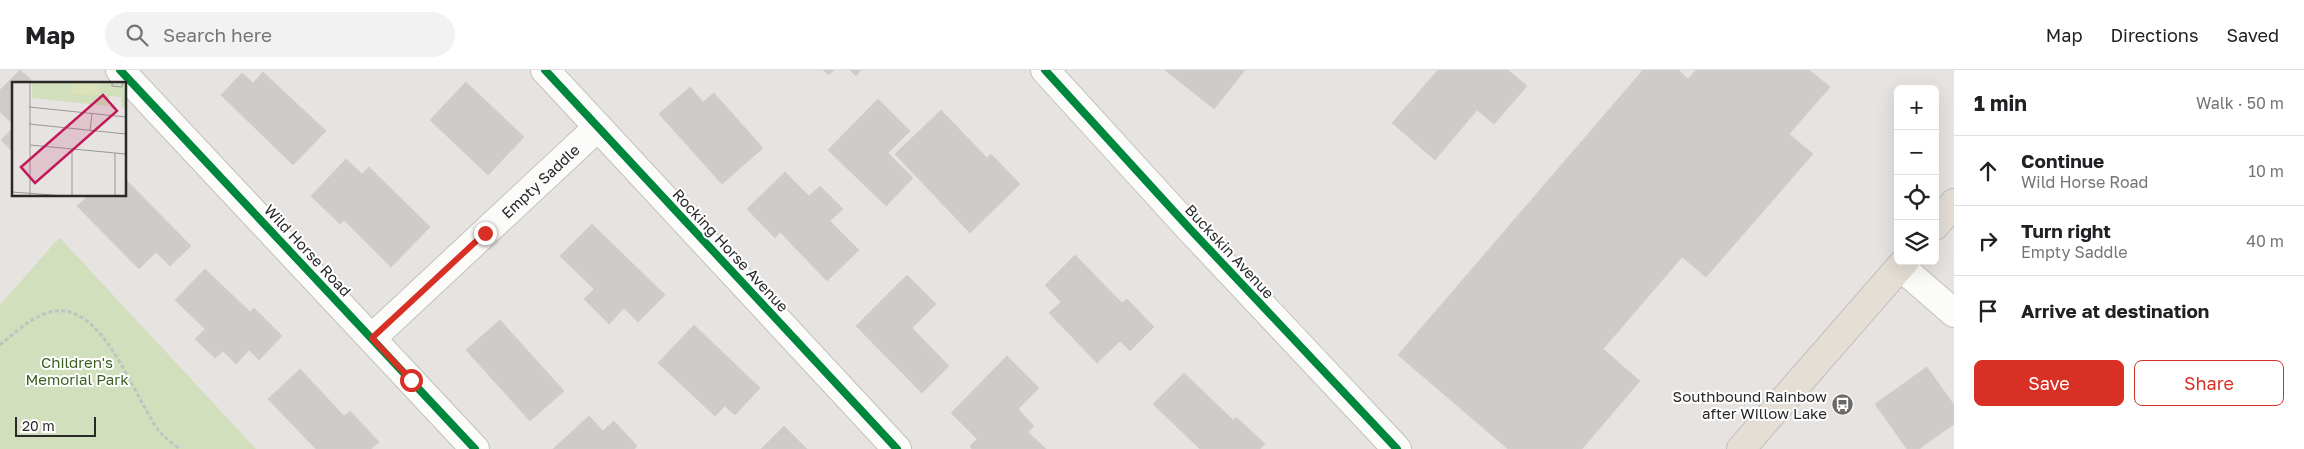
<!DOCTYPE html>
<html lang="en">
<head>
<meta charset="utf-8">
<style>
  :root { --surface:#fff; --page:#f2f2f2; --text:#202124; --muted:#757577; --line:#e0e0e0; --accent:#d93025 }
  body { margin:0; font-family:"Golos Text",sans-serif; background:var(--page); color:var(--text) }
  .controls { position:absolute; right:15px; top:15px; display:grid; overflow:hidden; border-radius:8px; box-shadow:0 5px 20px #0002 }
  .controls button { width:45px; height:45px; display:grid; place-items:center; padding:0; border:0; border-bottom:1px solid var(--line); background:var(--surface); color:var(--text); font:25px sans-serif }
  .scale { position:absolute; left:15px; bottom:12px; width:81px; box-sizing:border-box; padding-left:5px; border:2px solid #292929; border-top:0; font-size:14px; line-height:18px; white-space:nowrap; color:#292929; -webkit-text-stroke:4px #fff; paint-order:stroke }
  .stop { position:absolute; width:15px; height:15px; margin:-11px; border:4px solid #d93025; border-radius:50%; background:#fff }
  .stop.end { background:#d93025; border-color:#fff; box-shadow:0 1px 5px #0008 }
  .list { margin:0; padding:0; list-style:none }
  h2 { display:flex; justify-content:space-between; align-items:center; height:65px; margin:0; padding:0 20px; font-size:21px }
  h2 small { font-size:16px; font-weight:400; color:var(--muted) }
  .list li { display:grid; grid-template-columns:32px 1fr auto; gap:15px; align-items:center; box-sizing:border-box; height:70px; padding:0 20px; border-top:1px solid var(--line) }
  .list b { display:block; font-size:19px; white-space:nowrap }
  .list p { margin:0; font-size:16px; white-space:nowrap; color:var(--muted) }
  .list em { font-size:16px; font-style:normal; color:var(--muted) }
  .actions { display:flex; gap:10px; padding:15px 20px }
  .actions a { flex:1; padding:11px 0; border:1px solid var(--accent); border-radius:8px; text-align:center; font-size:18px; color:var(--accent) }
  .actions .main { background:var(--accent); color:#fff }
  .icon { flex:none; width:28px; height:28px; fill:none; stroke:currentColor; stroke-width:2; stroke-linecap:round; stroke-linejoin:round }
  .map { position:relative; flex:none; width:1954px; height:379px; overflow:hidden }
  header { display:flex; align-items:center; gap:30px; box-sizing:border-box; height:70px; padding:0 25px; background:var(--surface); border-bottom:1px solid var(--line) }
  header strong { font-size:24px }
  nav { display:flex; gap:28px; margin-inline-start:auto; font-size:18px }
  .search { width:350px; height:45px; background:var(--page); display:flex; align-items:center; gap:12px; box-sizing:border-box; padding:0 18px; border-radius:28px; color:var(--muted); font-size:19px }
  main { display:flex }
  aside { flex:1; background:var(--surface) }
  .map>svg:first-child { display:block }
</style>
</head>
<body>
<header>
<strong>Map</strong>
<div class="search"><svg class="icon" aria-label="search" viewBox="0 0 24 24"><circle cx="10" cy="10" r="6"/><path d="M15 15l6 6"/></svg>Search here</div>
<nav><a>Map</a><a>Directions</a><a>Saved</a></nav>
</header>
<main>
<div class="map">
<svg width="1954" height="379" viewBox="0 0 1954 379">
  <rect width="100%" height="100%" fill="#e6e3e0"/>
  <path fill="#d1dfbc" d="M59 168H60L256 379H0V235Z"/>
  <g fill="#cecbc9" stroke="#d1cecc">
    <path d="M20 0 36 14H14V55L0 42V20Z"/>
    <path d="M823 0H834L829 5Z"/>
    <path d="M850 0H861L856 6Z"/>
    <path d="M1165 0H1245L1214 39Z"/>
    <path d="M1438 0H1508L1527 16 1494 54 1477 40 1435 90 1392 53Z"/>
    <path d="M1643 0H1678L1688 9 1696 0H1809L1830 17 1789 64 1813 84 1706 207 1682 187 1603 279 1640 311 1582 379H1508L1398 285Z"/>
    <path d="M263 2 326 61 293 95 221 25 242 3 253 13Z"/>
    <path d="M466 12 524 67 488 105 430 50Z"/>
    <path d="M690 17 703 32 714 23 763 78 722 114 659 44Z"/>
    <path d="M878 29 910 61 888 83 913 108 886 136 828 80Z"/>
    <path d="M941 40 987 88 991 84 1020 114 970 163 895 84Z"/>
    <path d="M14 57V83L1 70Z"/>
    <path d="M346 89 362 104 369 97 430 157 391 197 344 150 340 154 311 126Z"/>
    <path d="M785 102 809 126 820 116 843 139 830 151 859 180 827 211 780 162 775 168 747 139Z"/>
    <path d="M125 109 191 176 170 196 156 182 139 199 77 136 89 125H125Z"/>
    <path d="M592 154 665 225 638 252 624 238 609 254 584 229 594 219 560 186Z"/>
    <path d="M1075 185 1122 233 1127 229 1154 257 1130 281 1120 271 1097 293 1049 243 1061 232 1045 215Z"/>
    <path d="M205 199 250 242 254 238 282 266 259 290 249 280 236 294 223 281 215 288 195 269 205 259 175 230Z"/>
    <path d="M907 205 936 234 912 258 949 296 922 323 856 256Z"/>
    <path d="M500 250 564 321 530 351 466 280Z"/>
    <path d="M694 255 760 318 735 345 725 336 715 346 658 293Z"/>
    <path d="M1007 286 1039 318 1018 339 1034 356 1028 362 1046 379H972L970 376 977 369 951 343Z"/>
    <path d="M1927 297 1954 335V354L1919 379H1907L1875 334Z"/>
    <path d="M300 299 344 346 350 341 379 372 371 379H316L268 329Z"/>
    <path d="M1184 303 1233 350 1236 347 1265 374 1260 379H1200L1153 334Z"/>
    <path d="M589 346 603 361 614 351 637 376 634 379H553Z"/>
    <path d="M784 356 807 379H761Z"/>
  </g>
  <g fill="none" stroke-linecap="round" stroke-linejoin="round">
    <defs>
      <g id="street">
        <path d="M120 0 475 379"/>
        <path d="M545 0 897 379"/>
        <path d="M1045 0 1190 159 1397 379"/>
        <path d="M1901 197 1954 243"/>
        <path id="s1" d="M372 268 598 57"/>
      </g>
      <g id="primary">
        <path d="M1935 156 1954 133"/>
        <path d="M1741 379 1905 191"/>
      </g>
    </defs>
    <use href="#street" stroke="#c1c1c1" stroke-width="30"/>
    <use href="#primary" stroke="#bfbebd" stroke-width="30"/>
    <path stroke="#c3c2c2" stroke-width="3" stroke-dasharray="4 2.5" stroke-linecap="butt" d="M0 275C15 263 29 249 47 243 102 224 134 330 160 362 165 368 173 374 180 379"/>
    <use href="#street" stroke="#fbfbfa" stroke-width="28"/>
    <use href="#primary" stroke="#e4ded5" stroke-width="28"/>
    <defs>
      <g id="cycleway">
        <path d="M120 0 475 379"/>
        <path d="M545 0 897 379"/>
        <path d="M1045 0 1190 159 1397 379"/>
      </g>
    </defs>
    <use href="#cycleway" stroke="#fff" stroke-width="11"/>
    <use href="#cycleway" stroke="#00873e" stroke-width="8"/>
  </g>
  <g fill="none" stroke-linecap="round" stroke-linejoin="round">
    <path stroke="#d93025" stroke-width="6" d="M411 310 372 268 485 163"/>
  </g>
  <defs>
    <symbol id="bus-disc" viewBox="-11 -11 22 22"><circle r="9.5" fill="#6b6a69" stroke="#fff"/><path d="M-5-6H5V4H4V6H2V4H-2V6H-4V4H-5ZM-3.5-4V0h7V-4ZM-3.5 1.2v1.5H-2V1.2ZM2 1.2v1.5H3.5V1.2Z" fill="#fff"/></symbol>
  </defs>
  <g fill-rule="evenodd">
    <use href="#bus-disc" x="1830" y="322" width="25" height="25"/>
  </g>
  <g text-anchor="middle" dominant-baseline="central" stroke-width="4" stroke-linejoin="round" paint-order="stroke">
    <g font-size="15" fill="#292929" stroke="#fff">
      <text stroke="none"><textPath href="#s1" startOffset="230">Empty Saddle</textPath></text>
      <text transform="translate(308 180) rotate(47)">Wild Horse Road</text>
      <text transform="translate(731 180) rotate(47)">Rocking Horse Avenue</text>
      <text transform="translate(1230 181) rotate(47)">Buckskin Avenue</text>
    </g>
    <g font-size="15" fill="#3a5f20" stroke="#fff">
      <text x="77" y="292">Children's<tspan x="77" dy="17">Memorial Park</tspan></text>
    </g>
    <g font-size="15" fill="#292929" stroke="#fff" text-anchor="end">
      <text x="1827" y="326">Southbound Rainbow<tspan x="1827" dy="17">after Willow Lake</tspan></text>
    </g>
  </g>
  <g transform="translate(12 12)">
    <rect width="114" height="114" fill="#e6e3e0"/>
    <path d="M20 0H114V26L109 25V15L98 14 96 24 20 16Z" fill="#d1dfbc"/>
    <path d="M62 0H87L86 13 60 12Z" fill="#dbe2ba"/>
    <path fill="none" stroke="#9a9997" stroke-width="1" d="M18 0V114M100 0V4L110 5 111 0M17 25 114 35M17 42 114 52M78 49 80 31M18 63 114 72M60 67V114M0 110 54 114M103 114V71"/>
    <path fill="#c2185b" fill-opacity="0.15" stroke="#c2185b" stroke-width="2.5" d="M91 13 105 29 23 101 9 85Z"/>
    <rect width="114" height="114" fill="none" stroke="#292929" stroke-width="2.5"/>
  </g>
</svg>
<div class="controls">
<button>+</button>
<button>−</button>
<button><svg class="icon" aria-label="locate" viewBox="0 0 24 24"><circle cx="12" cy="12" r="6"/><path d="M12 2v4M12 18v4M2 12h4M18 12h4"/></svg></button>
<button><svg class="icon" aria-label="layers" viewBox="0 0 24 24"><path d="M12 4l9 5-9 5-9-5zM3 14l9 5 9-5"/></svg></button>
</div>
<div class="scale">20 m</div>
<div class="stop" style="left:411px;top:310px"></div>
<div class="stop end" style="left:485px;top:163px"></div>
</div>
<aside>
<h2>1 min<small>Walk · 50 m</small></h2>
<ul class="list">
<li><svg class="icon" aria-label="ahead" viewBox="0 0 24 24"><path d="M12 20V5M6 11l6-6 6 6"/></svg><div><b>Continue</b><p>Wild Horse Road</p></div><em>10 m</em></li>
<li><svg class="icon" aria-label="right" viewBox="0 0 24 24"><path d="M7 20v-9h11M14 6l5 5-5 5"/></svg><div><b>Turn right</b><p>Empty Saddle</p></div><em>40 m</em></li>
<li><svg class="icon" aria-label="arrive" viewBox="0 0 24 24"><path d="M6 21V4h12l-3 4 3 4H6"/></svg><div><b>Arrive at destination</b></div></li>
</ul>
<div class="actions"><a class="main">Save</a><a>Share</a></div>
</aside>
</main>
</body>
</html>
